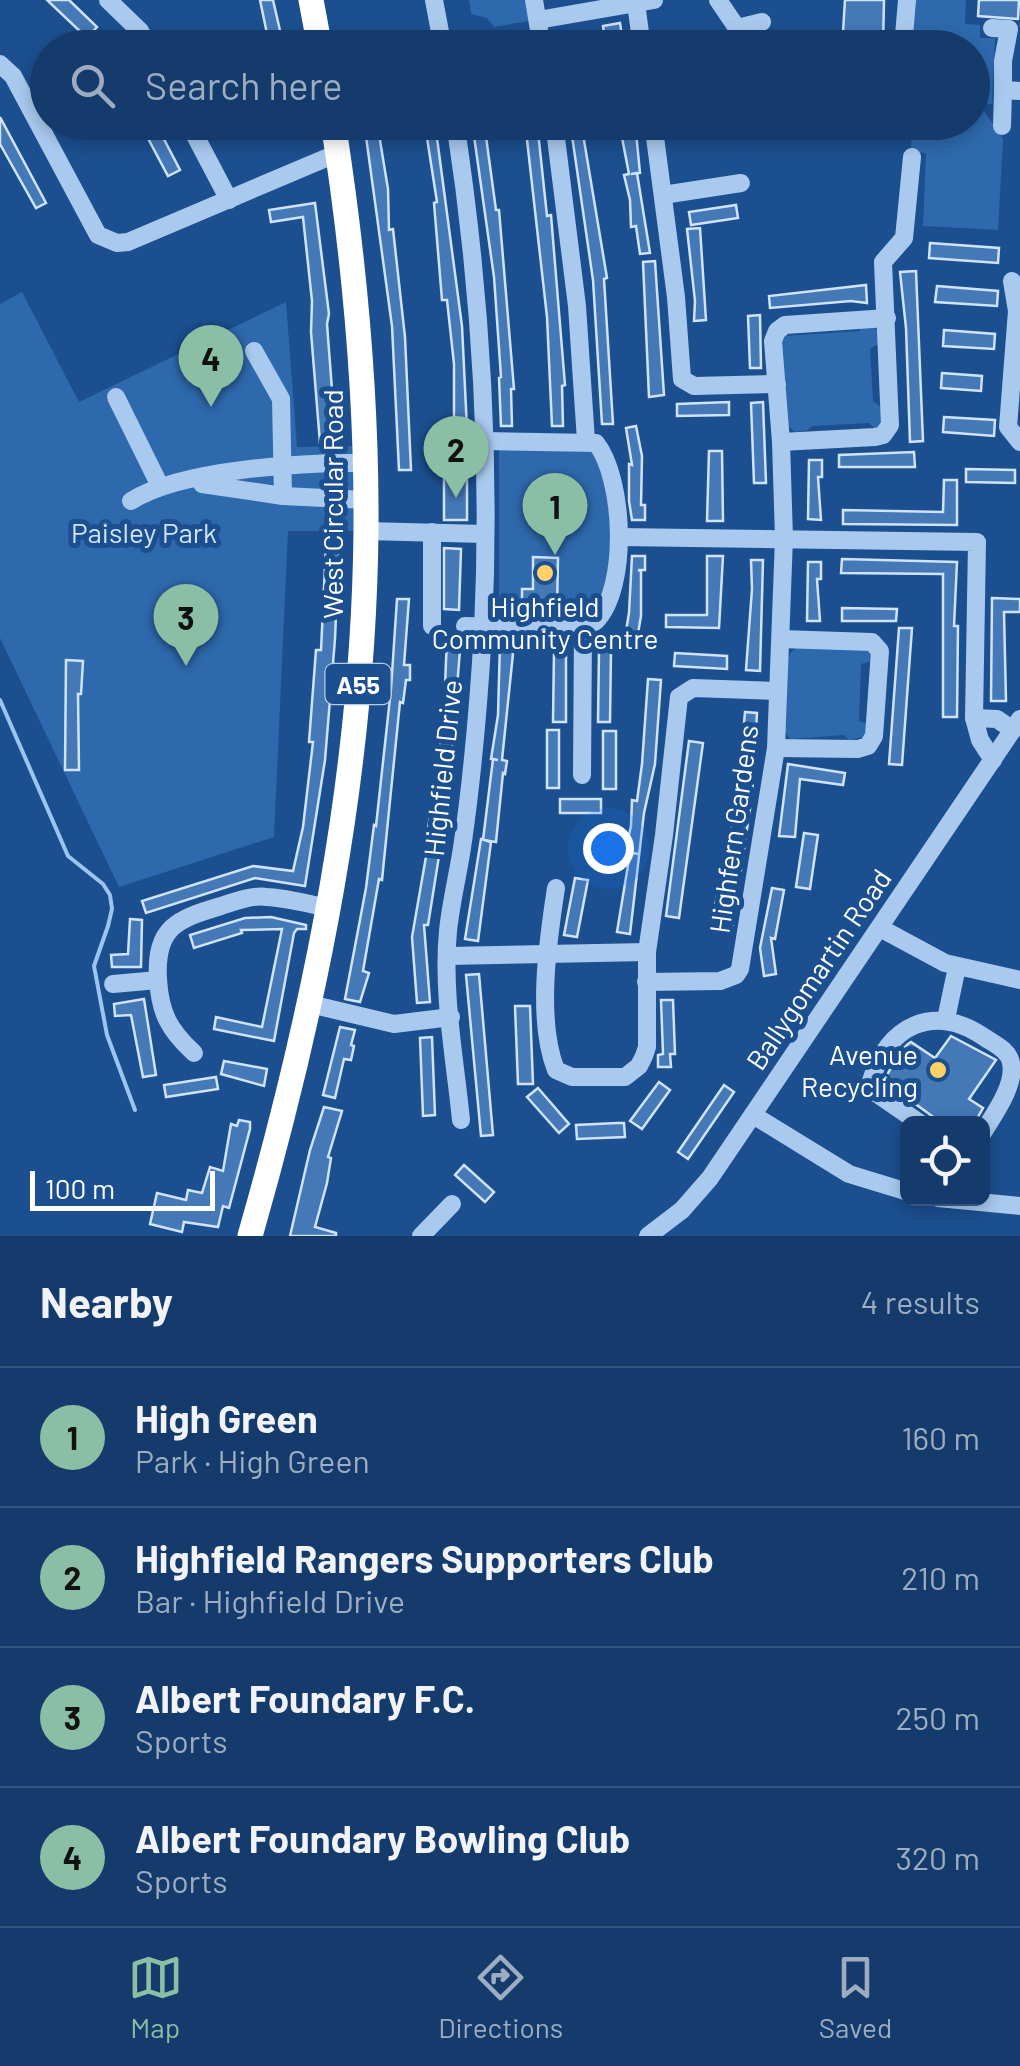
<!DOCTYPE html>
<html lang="en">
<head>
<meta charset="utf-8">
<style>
  :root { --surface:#143b6b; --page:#214673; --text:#f1f3f6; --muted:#9dadc1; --line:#33557e; --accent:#8abfa5 }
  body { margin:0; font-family:Barlow,sans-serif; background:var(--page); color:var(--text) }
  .controls { position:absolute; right:30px; bottom:30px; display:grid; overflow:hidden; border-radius:15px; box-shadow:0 5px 15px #0003 }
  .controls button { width:90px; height:90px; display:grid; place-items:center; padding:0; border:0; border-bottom:2px solid var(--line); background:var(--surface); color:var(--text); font:50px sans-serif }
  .scale { position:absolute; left:30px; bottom:25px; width:185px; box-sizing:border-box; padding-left:10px; border:5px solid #fff; border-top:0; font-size:28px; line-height:35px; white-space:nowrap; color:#fff; -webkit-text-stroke:8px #1b4f8f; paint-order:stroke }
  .you { position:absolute; left:608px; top:848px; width:35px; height:35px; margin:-25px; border:8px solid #fff; border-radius:50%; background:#1a73e8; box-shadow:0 0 0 15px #1a73e833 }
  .badge { display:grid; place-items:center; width:65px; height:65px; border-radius:50%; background:var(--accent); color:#111; font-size:32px; font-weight:700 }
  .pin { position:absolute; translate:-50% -82px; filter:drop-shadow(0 2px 5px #0008) }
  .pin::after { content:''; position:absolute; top:52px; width:35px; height:30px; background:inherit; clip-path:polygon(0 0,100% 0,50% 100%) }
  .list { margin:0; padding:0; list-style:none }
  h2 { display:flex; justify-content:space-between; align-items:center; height:130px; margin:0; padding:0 40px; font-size:42px }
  h2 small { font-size:32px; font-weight:400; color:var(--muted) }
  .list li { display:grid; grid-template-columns:65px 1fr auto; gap:30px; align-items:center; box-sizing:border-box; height:140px; padding:0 40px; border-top:2px solid var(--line) }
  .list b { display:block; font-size:38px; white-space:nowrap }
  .list p { margin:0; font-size:32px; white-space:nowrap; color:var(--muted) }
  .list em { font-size:32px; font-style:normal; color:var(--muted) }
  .icon { flex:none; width:55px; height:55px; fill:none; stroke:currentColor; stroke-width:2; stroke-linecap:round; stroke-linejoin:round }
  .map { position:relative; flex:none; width:1020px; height:1236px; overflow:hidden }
  .search { position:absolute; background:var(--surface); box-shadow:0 5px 15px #0003; left:30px; right:30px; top:30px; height:110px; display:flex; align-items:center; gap:25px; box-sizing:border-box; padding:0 35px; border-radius:55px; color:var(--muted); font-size:38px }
  .sheet { height:690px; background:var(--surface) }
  nav { display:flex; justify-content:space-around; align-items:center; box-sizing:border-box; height:140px; border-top:2px solid var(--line); background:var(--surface); font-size:28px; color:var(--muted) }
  nav a { display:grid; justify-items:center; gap:5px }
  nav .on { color:var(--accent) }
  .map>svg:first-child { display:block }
</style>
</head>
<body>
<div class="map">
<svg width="1020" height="1236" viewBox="0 0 1020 1236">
  <rect width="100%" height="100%" fill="#1b4f8f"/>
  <g fill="#2e69ad">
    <path d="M469 0H525L529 21 494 27 487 18 471 14Z"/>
    <path d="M915 0H966L965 24 980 25V38H995L992 104 973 102 972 48H912Z"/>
    <path d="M973 104 980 105 1003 139 998 230 923 226 926 153 911 152 912 123 972 122Z"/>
    <path d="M22 292 79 402 286 302 297 447 365 446 366 531H288L274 837 119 887 0 638V304Z"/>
    <path d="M873 325 877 331 878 344 870 349 873 401 881 407 883 419 879 426 874 428 869 423 812 426 808 430 795 432 787 425 781 346 784 336 859 331 862 326Z"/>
    <path d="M499 447H593C613 482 622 540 608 580 604 592 596 605 590 616L576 621 499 614Z"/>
    <path d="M797 646 869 648 872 653 871 661 861 664 859 721 868 724 864 737 849 740 844 735 791 739 786 734 788 656Z"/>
  </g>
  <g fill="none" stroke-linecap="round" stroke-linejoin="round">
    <path stroke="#9cc4f0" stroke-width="4" d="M0 700 68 856 103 884 110 895 112 909 108 926 94 966 107 1035 135 1110"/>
  </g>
  <g fill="#4478b7" stroke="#cfe3fa" stroke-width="2.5">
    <path d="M47 0H69L97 27 87 38Z"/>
    <path d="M260 0H273L284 48H270Z"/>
    <path d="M845 0H884L883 48H842Z"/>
    <path d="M979 0H1019L1018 19 978 16Z"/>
    <path d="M620 23 624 48H583L581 37 604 33 603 26Z"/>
    <path d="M0 117 46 203 36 208 0 144Z"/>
    <path d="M151 122H155L180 170 168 176 142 127Z"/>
    <path d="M364 122H377L388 189 389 230 393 229 405 337 411 470H399L392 326Z"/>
    <path d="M472 122H484L496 210H499L514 389H511L512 426H501L499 378 501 377 494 277Z"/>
    <path d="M525 122H537L547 216 551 215 565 385 562 386 563 426H552L547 317Z"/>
    <path d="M570 122H581L607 278 604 279 613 424H602L593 280Z"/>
    <path d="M619 122H635L640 173 631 174 637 173 650 253 640 254 636 226 631 227 630 200 624 175 629 174Z"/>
    <path d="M435 123 462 326 467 429H454V364L447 300H442L434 203 437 202 425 125Z"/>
    <path d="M315 203 329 314 327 324 336 442 320 443 311 332 312 301 303 217 271 222 269 210Z"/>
    <path d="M736 205 738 218 691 225 689 212Z"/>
    <path d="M700 228 706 320 694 321 695 301 687 229Z"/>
    <path d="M930 243 999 248 998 263 929 258Z"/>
    <path d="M655 261 664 395 649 397 643 262Z"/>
    <path d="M916 271 923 441 910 442 906 328 900 272Z"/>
    <path d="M866 285 867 303 851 301 770 308 769 296Z"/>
    <path d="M937 286 998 291 997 306 935 302Z"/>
    <path d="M760 315 761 368H750L748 316Z"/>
    <path d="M944 330 995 334 994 349 943 346Z"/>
    <path d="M942 373 982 376 981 391 941 388Z"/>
    <path d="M729 402V415L677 416V404Z"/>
    <path d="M763 402 766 483H754L751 403Z"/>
    <path d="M944 417 995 420 994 436 943 432Z"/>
    <path d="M636 426 642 456 641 505H645V520H632L629 501V464L632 465 626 428Z"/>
    <path d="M709 451H722L723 521H707Z"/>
    <path d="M914 452 915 467H839V455Z"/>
    <path d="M809 460H822V477H818L821 520 808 519Z"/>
    <path d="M966 469 1015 470V483L966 482Z"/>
    <rect x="444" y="476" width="23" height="44"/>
    <path d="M944 480H957V525L843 524V510L943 512Z"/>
    <path d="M326 546 339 547 335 639 325 760 305 886 255 878 146 913 142 901 253 866 293 871 303 827 313 742H309L316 650H321Z"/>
    <path d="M444 548 461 549 459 610 444 609Z"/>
    <path d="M632 556H645V570H638L641 571V616L635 651 623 649 629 613Z"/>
    <path d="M707 556H723L719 628 666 627V615H707Z"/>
    <path d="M533 557 558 558 557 610 522 609V589H533Z"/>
    <path d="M842 559 957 562 954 626H958L957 717H943V574L841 573Z"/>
    <path d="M751 560H763L760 671 746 670 752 589Z"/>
    <path d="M808 562H821V579H817L820 621H807Z"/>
    <path d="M992 598 1020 599V612H1004L1006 701H991Z"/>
    <path d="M397 599H409L404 665H410V680H406L403 703 400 702 382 880 379 879 363 971 369 973 360 1002 345 999 366 888 374 825 376 826 391 689Z"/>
    <path d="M842 608 897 609 896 621H842Z"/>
    <path d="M899 628H912L902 765 889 764Z"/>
    <path d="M447 637 461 638 451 761 454 762 428 925H424L430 1002 417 1003 412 937 431 828H428L430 816 435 817 443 760 437 759 447 710H444Z"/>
    <path d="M500 643 514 644 502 760 507 761 505 774 503 773 496 842 483 840 493 759 498 760 491 759 498 715Z"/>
    <path d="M554 651H566V722H553Z"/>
    <path d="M599 651H611L610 722H598Z"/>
    <path d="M675 653 727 656V669L674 666Z"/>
    <path d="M66 660 83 661 81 694H78L79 770H65Z"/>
    <path d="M648 679 661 680 655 764 644 813 630 934 617 932 630 853 639 854 625 852 631 826 632 800 637 801 642 764Z"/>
    <path d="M745 712 757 713 752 795 733 924 717 922 720 906 715 905 719 884H723L732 825 728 824 730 808 734 809 738 793Z"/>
    <rect x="547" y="730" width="12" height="58"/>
    <rect x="603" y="731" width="13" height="58"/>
    <path d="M689 741 703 743 679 918 666 916Z"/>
    <path d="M788 764 845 773 843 785 800 779 795 837 779 836Z"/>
    <rect x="560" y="799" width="41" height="14"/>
    <path d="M804 833 818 835 810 889 796 887Z"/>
    <path d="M481 839 491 842 478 941 465 939Z"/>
    <path d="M575 878 588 880 577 937 564 935Z"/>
    <path d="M772 888 784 890 775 939 771 938 776 974 764 976 760 948Z"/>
    <path d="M271 917 306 925V929H297L294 933 274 1041 214 1029 216 1017 262 1027 282 929 241 930 242 933 194 948 190 935 245 918Z"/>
    <path d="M130 919 142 920 141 967H112L111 955 128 954Z"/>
    <path d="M479 974 493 1135 481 1136 466 975Z"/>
    <path d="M144 999 156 1075 143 1077 131 1015 115 1016 114 1004Z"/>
    <path d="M661 1000H673L675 1054H670L671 1067H658V1055L663 1054Z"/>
    <path d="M515 1006H530L533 1084H518Z"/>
    <path d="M340 1027 355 1030 351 1045 354 1046 351 1060 344 1059 335 1098 323 1095Z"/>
    <path d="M951 1036 996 1060 969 1099 983 1108 974 1124H943L884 1081 898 1054 908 1044 911 1042 935 1058Z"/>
    <path d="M432 1037 435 1115 423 1116 420 1038Z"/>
    <path d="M224 1061 267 1069 264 1086 221 1074Z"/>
    <path d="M216 1077 218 1089 166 1097 164 1085Z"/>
    <path d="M659 1082 670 1090 642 1129 630 1121Z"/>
    <path d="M724 1085 734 1092 688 1159 678 1152Z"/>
    <path d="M538 1088 569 1124 559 1133 527 1097Z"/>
    <path d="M324 1107 342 1111 328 1157 331 1158 327 1183 315 1227 336 1233V1236H290L310 1150Z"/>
    <path d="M239 1120 250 1122V1129L229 1208 223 1206 218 1227 184 1222 182 1232 150 1224 157 1193 186 1200 188 1190 202 1193 210 1167 223 1171 231 1124 237 1126Z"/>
    <path d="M617 1123H624L625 1137 577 1139 576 1125Z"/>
    <path d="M464 1165 494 1192 485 1202 455 1175Z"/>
  </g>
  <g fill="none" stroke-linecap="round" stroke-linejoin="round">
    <g stroke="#a9c9ee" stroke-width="18">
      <path d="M108 0 140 31 149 48"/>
      <path d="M434 0 443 48"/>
      <path d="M534 0 542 48"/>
      <path d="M718 0 737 28 762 22"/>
      <path d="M636 3 642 48"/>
      <path d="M538 20 654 0"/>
      <path d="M992 28 1009 29 1003 61V90L1020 91"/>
      <path d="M397 48 442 40"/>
      <path d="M903 48 907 0"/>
      <path d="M0 64 13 76 98 235 117 243 128 242 338 153"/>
      <path d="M188 122 229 200"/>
      <path d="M455 122C481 291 491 459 483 630 479 700 473 771 463 841 459 871 451 901 448 931 442 993 455 1059 461 1120"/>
      <path d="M554 122 577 306 586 441"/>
      <path d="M653 122 676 297 682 379 694 386 777 384"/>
      <path d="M1002 126 1003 90"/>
      <path d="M663 195 741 183"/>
      <path d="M1012 281 1017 311 1008 427 1020 442"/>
      <path d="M254 351 281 399 283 496"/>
      <path d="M116 397 160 486"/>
      <path d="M781 442 875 437 883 435 890 425 883 262 904 238 912 157"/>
      <path d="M202 484 283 496 366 500"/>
      <path d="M131 501C181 469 305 462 365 463"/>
      <path d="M366 531 484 534"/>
      <path d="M619 537 977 542 974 718 980 740 993 760"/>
      <path d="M432 626V532"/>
      <path d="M465 626 583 629C587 626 592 625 596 621 629 587 624 478 596 443L485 441"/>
      <path d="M974 718 997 719 1013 730"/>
      <path d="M776 748 858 749 868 746 874 736 880 651 872 642 781 639"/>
      <path d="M582 775 583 629"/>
      <path d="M556 888C548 940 536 1020 556 1070L572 1077H625L639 1066 644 1056 647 1047V952L664 835 679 697 693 688 777 691"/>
      <path d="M880 928 945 963 1020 980"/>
      <path d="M448 956 647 952"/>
      <path d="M646 982 720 981 736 975 740 969 776 748 784 538 781 442 773 341 777 331 785 325 887 318"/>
      <path d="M113 984 158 980"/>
      <path d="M310 1004 394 1024 451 1017"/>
      <path d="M946 1019 957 967"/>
      <path d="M194 1053C169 1030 160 1013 158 979 155 927 177 919 221 906 236 901 252 895 267 897 287 898 309 904 329 908"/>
      <path d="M753 1115 849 1174 908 1192"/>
      <path d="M921 1124 876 1093 871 1081C887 1025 934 1003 984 1037 994 1044 1009 1050 1011 1063 1016 1085 993 1116 982 1134"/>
      <path d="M938 1198 1020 1206"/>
      <path d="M421 1236 452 1204"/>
      <path d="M648 1236 682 1210 710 1178 1020 719"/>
    </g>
    <g stroke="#fff" stroke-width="25">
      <path d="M311 0 320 48"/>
      <path d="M250 1236C316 1006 364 770 366 529 367 394 354 257 333 122"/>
    </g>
  </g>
  <g fill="#ffd166" stroke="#1b4f8f" stroke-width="4">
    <circle cx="545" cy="573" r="10"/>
    <circle cx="938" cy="1070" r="10"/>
  </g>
  <g text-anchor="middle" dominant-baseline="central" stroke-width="10" stroke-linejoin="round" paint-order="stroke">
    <rect fill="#1b4f8f" stroke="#bbcadd" stroke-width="2.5" x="325.5" y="664" width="65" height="40" rx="8"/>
    <g font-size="25" font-weight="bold" fill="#fff">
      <text x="358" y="684">A55</text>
    </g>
    <g font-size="28" fill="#fff" stroke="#1b4f8f">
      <text transform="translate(332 504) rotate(-90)">West Circular Road</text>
      <text transform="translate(442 768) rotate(-84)">Highfield Drive</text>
      <text transform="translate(733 829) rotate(-82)">Highfern Gardens</text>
      <text transform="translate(818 969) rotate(-56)">Ballygomartin Road</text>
    </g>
    <g font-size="28" fill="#cfe3fa" stroke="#1b4f8f">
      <text x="144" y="532">Paisley Park</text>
    </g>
    <g font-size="28" fill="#fff" stroke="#1b4f8f">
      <text x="545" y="606">Highfield<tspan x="545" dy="32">Community Centre</tspan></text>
      <text x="918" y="1054" text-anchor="end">Avenue<tspan x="918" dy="32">Recycling</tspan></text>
    </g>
  </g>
</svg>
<div class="controls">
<button><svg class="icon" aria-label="locate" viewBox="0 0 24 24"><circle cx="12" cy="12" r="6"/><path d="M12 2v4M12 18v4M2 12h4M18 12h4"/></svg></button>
</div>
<div class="scale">100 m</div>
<div class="you"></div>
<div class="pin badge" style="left:555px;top:555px">1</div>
<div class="pin badge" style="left:456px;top:498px">2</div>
<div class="pin badge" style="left:186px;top:666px">3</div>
<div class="pin badge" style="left:211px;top:407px">4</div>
<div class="search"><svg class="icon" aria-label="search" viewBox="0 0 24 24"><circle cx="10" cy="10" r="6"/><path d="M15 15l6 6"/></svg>Search here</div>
</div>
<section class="sheet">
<h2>Nearby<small>4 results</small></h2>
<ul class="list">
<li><span class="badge">1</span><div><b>High Green</b><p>Park · High Green</p></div><em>160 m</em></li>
<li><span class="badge">2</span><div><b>Highfield Rangers Supporters Club</b><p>Bar · Highfield Drive</p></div><em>210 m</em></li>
<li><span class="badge">3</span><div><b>Albert Foundary F.C.</b><p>Sports</p></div><em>250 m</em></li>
<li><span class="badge">4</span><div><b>Albert Foundary Bowling Club</b><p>Sports</p></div><em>320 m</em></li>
</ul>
</section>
<nav>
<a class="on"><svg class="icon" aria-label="map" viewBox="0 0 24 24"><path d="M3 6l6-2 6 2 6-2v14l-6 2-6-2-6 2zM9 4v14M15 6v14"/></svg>Map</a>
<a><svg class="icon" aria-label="directions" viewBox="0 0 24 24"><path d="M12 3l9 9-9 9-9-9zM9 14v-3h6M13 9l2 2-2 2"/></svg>Directions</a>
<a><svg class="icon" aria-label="saved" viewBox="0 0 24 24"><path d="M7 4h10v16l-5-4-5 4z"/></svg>Saved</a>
</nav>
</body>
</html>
